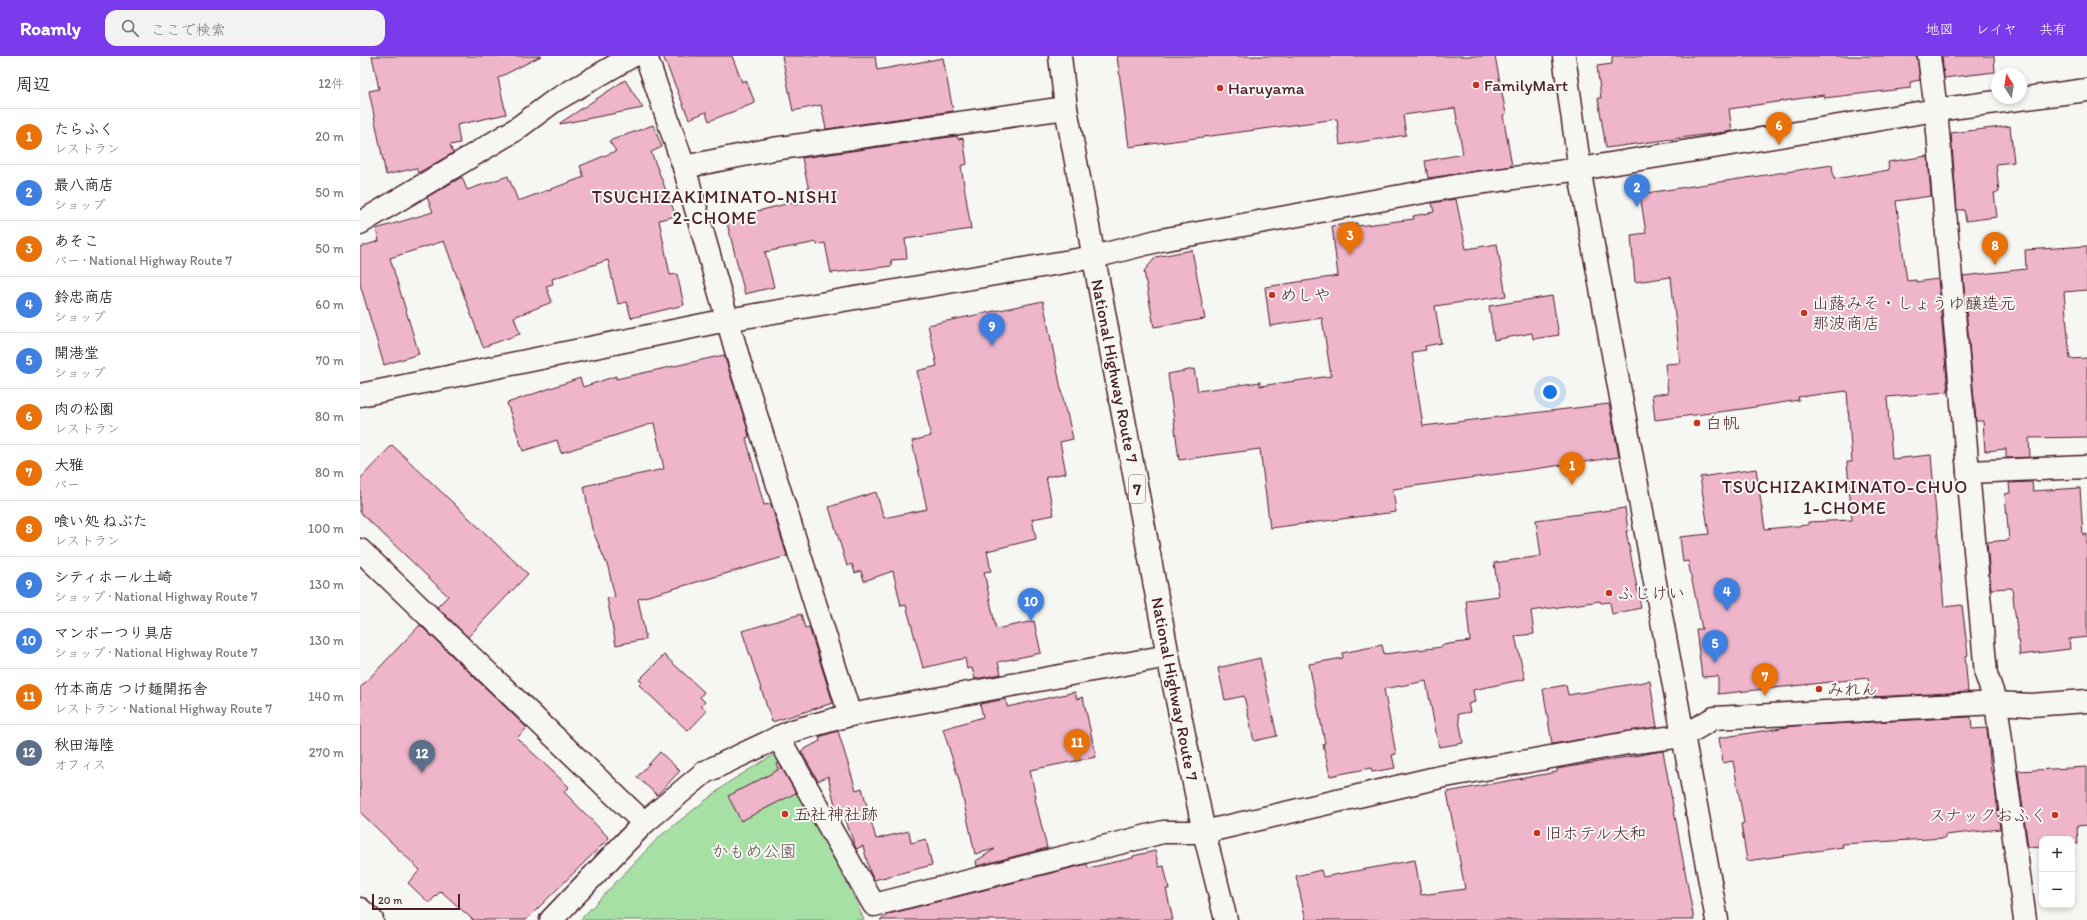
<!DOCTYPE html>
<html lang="ja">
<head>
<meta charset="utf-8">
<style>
  :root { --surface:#fff; --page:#f2f2f3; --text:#2b2b33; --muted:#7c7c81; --line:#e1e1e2; --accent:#7c3aed }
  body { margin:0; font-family:Itim,"Klee One",sans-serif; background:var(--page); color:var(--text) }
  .controls { position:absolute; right:12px; bottom:12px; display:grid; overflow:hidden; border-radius:8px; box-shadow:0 2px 6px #0003 }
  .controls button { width:36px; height:36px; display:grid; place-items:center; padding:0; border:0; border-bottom:1px solid var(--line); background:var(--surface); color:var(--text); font:20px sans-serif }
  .compass { position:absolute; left:1631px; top:12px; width:36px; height:36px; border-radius:50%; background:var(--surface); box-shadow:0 2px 6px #0003; rotate:348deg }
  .scale { position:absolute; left:12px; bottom:10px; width:88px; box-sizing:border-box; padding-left:4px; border:2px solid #4a1f2b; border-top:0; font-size:11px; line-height:14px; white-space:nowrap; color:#4a1f2b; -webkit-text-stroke:3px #f6f6f2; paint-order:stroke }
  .you { position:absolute; left:1190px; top:336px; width:14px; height:14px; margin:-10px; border:3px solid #fff; border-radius:50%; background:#1a73e8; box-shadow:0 0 0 6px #1a73e833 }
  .badge { display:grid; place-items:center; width:26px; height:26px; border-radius:50%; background:var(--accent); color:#fff; font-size:13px; font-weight:700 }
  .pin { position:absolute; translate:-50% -33px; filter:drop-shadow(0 1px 2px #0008) }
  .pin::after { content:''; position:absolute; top:21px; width:14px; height:12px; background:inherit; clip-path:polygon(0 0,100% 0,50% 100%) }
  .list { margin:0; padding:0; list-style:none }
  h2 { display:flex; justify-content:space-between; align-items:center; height:52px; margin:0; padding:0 16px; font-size:17px }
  h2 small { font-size:13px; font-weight:400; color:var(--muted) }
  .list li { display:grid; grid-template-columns:26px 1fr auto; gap:12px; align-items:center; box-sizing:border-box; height:56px; padding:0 16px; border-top:1px solid var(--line) }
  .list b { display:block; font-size:15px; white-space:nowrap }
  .list p { margin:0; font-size:13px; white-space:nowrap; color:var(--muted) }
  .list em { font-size:13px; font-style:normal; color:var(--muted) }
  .icon { flex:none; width:22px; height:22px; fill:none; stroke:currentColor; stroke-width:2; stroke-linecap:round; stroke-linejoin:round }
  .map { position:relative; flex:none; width:1727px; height:864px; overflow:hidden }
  header { display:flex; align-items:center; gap:24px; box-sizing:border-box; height:56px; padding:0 20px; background:var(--accent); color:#fff }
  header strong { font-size:19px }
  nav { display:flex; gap:22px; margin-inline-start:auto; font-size:14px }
  .search { width:280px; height:36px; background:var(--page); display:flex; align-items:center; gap:10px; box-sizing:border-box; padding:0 14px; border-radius:12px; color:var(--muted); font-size:15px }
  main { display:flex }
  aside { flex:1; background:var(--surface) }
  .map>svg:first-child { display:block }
</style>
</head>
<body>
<header>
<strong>Roamly</strong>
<div class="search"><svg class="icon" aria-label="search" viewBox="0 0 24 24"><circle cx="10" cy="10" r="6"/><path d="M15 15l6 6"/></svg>ここで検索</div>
<nav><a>地図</a><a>レイヤ</a><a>共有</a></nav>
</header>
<main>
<aside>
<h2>周辺<small>12件</small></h2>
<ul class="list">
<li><span class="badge" style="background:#e8710a">1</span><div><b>たらふく</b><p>レストラン</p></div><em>20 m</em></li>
<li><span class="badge" style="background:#3f7fe0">2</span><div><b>最八商店</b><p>ショップ</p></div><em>50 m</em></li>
<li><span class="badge" style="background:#e8710a">3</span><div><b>あそこ</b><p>バー · National Highway Route 7</p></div><em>50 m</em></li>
<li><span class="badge" style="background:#3f7fe0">4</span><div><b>鈴忠商店</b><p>ショップ</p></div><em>60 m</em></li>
<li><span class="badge" style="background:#3f7fe0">5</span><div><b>開港堂</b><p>ショップ</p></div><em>70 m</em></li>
<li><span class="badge" style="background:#e8710a">6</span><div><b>肉の松園</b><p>レストラン</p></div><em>80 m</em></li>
<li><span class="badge" style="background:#e8710a">7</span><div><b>大雅</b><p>バー</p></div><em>80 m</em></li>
<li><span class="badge" style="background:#e8710a">8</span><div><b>喰い処 ねぶた</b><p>レストラン</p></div><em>100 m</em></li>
<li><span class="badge" style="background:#3f7fe0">9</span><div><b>シティホール土崎</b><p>ショップ · National Highway Route 7</p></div><em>130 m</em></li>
<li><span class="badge" style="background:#3f7fe0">10</span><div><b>マンボーつり具店</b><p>ショップ · National Highway Route 7</p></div><em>130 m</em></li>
<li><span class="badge" style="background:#e8710a">11</span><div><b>竹本商店 つけ麺開拓舎</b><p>レストラン · National Highway Route 7</p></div><em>140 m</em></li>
<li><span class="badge" style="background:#5c6f8a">12</span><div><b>秋田海陸</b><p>オフィス</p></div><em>270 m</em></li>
</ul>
</aside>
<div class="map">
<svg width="1727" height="864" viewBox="0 0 1727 864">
  <rect width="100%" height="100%" fill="#f6f6f2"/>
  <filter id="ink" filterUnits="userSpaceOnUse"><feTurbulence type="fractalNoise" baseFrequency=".025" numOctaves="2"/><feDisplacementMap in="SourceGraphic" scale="8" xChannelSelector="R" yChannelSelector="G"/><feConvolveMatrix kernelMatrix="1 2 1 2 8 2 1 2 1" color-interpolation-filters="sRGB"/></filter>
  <g filter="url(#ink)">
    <path fill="#a6e0a5" stroke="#788068" d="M415 698 423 702 477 802 504 864H220L299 781 369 726Z"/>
    <g fill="#efb6cb" stroke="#4a1f2b">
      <path d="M12 0H181L138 22 146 58 97 69 100 87 90 89 93 97 58 117 56 112 26 119 9 35 19 33Z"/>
      <path d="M303 0H372L382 26 386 24 395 47 349 65 346 56 329 63Z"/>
      <path d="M422 0H515L517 14 583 2 593 55 466 73 461 49 433 55Z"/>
      <path d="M757 0H1135L1146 58 1143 59 1152 110 1068 122 1065 105 1103 98 1095 52 1043 59 1046 79 980 89 977 63 769 91Z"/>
      <path d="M1252 0H1557L1560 24 1550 26 1551 32 1464 42V39L1369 53 1372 75 1246 92 1238 42H1241L1237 10 1252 8Z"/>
      <path d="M1582 0H1634L1635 16 1584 22Z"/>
      <path d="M265 24 283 52 200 68V67Z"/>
      <path d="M293 69 302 91 291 96 316 160 299 164 310 219 317 218 324 249 271 262 267 246 258 248 248 204 192 223 193 228 186 230 192 246 154 261 160 278 123 291 84 185 30 202 59 298 24 309 0 228V191L19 185 16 173 73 156 67 141 102 121 107 134 148 120 158 145 224 121 220 110 256 95 249 85Z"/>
      <path d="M1650 70 1654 106 1636 108 1639 136 1634 137 1637 161 1606 165 1604 154H1597L1591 77Z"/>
      <path d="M597 80 598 83 603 82 607 108 601 110 611 173 545 183 547 203 531 204 532 210 471 217 465 187 457 189V186L405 196 414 231 385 238 366 163 434 146 435 149 451 144 442 102Z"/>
      <path d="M1568 100 1571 140 1536 145 1547 225 1556 224V226L1578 223 1588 336 1527 341 1532 403 1571 399 1584 551 1602 549 1608 599 1605 600 1608 636 1511 641 1508 622 1358 638V620L1342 621 1336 573H1342L1328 505 1323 506 1320 481 1349 478 1340 421 1396 413 1405 473 1448 469V466L1492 464 1487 406H1492L1487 335 1438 341 1439 344 1382 353 1295 364 1292 339 1308 337 1305 308 1320 307 1311 221 1275 226 1271 179 1286 177 1280 138 1472 109 1474 123 1529 114 1528 106Z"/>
      <path d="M1096 143 1106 193 1137 188 1146 240 1075 250 1081 287 1065 290 1066 294 1052 296 1063 370 1249 348 1259 401 1033 433 1036 456 910 472 900 393 819 404 808 318 834 313 838 335 900 326V330L971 320 962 262 910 270 905 231 978 220 972 170 997 167V170L1054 163 1053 160 1074 156 1072 147Z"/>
      <path d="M1727 190V234L1704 236 1710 303 1727 302V381L1669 382 1670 401 1646 402V393L1625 395 1623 365H1616L1603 220 1666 213 1665 194Z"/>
      <path d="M832 194 845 263 794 271 784 215 796 201Z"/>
      <path d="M1192 240 1199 279 1173 283 1172 277 1134 284 1129 250Z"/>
      <path d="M683 245 706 357H707L713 383 700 386 706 417 686 421 694 459 672 463 676 483 627 495 631 515 624 516 636 573 674 565 681 597 638 606 641 618 615 623 612 612 607 613 605 602 563 612 546 549 541 550 533 515 504 525 501 515 495 517 492 508 487 510 469 451 516 436 524 462 567 453 552 385 571 380 557 315 577 310 568 269Z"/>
      <path d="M364 299 387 371 389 381 386 382 404 449 411 448 427 500 278 543 286 583 256 589 247 542 255 541 248 511 232 473 224 430 304 413 294 367 201 397 197 384 163 395 147 347 220 322 223 331 256 320V323Z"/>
      <path d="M32 389 168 518 108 581 77 551 88 540 0 456V423Z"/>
      <path d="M1672 426 1673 435 1720 432 1723 479 1727 478V581L1709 583 1710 593 1660 599 1652 532 1631 533 1627 486 1649 484 1645 438 1650 437 1649 427Z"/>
      <path d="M1265 452 1268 475H1266L1281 552 1252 558 1250 546 1241 547 1240 545 1171 555 1174 578 1155 580 1165 623 1113 634 1115 646 1108 648 1110 656 1098 658 1103 687 1079 691 1066 625 1024 633 1036 698 1032 699 1035 712 1012 716 1011 712 970 720 963 688 965 687 949 608 983 602 982 597 1022 589 1024 598 1082 591V589L1110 585 1106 544 1139 540 1134 507 1181 500 1176 464Z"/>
      <path d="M441 558 445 572 449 571 473 647 412 666 382 575Z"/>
      <path d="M60 569 167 672 157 682 209 731 204 736 249 782 166 864H113L81 835 69 847 48 827 60 814 0 756V632Z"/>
      <path d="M304 599 344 636 340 641 345 646 341 650 347 655 328 675 279 629 282 626 279 624Z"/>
      <path d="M900 602 917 680 894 685 884 640 865 644 858 612Z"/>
      <path d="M1290 625 1297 671 1192 688 1183 633 1206 629 1208 639Z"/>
      <path d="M715 636 717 643 723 641 736 701 670 714 676 742 675 743 687 792 617 810 616 805 635 793 615 798 599 724 583 673 623 661 620 648 646 643 647 651Z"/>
      <path d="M1611 661 1612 673 1627 672 1631 716H1633L1640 773 1585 779V782L1482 788 1483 791 1387 805 1381 768 1384 767 1373 705 1363 707 1359 682 1433 670Z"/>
      <path d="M478 675 496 734 502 732 516 783 549 775 551 787 566 783 572 809 514 824 510 816 503 790 496 793 481 751 476 753 468 720 458 725 441 695 460 685 459 681Z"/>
      <path d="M1303 695 1334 864H946L936 820 961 814 963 821 1055 804 1061 839 1105 833 1087 736 1197 716V713Z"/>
      <path d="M300 696 320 715 297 739 277 721Z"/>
      <path d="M419 707 436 737 381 765 368 740 418 714 417 708Z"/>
      <path d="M1727 711V769L1717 770 1718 788H1712V783H1682V790L1668 791 1658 715Z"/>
      <path d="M795 795 799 811 804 810 809 833H806L813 864H520L529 858 727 808 728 812 773 802V800Z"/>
    </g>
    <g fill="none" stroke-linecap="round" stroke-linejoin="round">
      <defs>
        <g id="minor">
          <path d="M286 0 324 111 380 308 490 659"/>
          <path d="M1204 0 1222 129 1357 864"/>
          <path d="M1569 0 1576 54 1626 618 1636 647 1665 864"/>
          <path d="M324 111 413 93 706 52"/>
          <path d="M0 167 155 74 194 45 272 0"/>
          <path d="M0 339 367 264 734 201 801 184 1096 130 1220 113 1576 54 1727 34"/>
          <path d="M1608 416 1727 411"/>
          <path d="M0 494 284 767"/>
          <path d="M418 681 514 849 803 776H844L1080 721 1268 687 1323 680 1354 662 1636 647 1671 649 1727 645"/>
          <path d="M0 853 12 864"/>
          <path d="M191 864 284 767 345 716 432 675 490 659 808 600"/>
        </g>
        <path id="highway" d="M700 0 706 52 808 600 844 776 866 864"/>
      </defs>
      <use href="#minor" stroke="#4a1f2b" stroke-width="25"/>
      <use href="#highway" stroke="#4a1f2b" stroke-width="25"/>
      <use href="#minor" stroke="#f6f6f2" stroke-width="22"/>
      <use href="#highway" stroke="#f6f6f2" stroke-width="22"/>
    </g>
  </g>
  <g fill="#c8321e" stroke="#f6f6f2" stroke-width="1.5">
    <circle cx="1116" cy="29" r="4"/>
    <circle cx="860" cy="32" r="4"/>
    <circle cx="912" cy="239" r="4"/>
    <circle cx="1444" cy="257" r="4"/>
    <circle cx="1337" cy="367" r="4"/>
    <circle cx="1249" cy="537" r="4"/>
    <circle cx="1459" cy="633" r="4"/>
    <circle cx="425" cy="758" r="4"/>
    <circle cx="1695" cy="759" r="4"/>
    <circle cx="1177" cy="777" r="4"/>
  </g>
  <g text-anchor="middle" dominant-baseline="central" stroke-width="4" stroke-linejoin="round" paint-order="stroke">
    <rect fill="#f6f6f2" stroke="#7e6067" stroke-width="1" x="769" y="419" width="16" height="28" rx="3"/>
    <g font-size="16" font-weight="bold" fill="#4a1f2b">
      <text x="777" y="433">7</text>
    </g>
    <g font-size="17" fill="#4a1f2b" stroke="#f6f6f2" text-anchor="start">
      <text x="1124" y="29">FamilyMart</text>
      <text x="868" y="32">Haruyama</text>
      <text x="920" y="239">めしや</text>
      <text x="1452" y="247">山蕗みそ・しょうゆ醸造元<tspan x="1452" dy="20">那波商店</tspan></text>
      <text x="1345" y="367">白帆</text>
      <text x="1257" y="537">ふじけい</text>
      <text x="1467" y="633">みれん</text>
      <text x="433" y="758">五社神社跡</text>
      <text x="1687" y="759" text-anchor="end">スナックおふく</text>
      <text x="1185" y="777">旧ホテル大和</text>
    </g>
    <g font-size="17" fill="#4a1f2b" stroke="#f6f6f2">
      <text transform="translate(755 315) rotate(79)">National Highway Route 7</text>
      <text transform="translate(815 633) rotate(79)">National Highway Route 7</text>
    </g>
    <g font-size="17" fill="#614f4a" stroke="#f6f6f2">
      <text x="394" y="795">かもめ公園</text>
    </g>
    <g font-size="18" letter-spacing="1" fill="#4a1f2b" stroke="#f6f6f2">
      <text x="355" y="141">TSUCHIZAKIMINATO-NISHI<tspan x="355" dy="21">2-CHOME</tspan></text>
      <text x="1485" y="431">TSUCHIZAKIMINATO-CHUO<tspan x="1485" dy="21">1-CHOME</tspan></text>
    </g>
  </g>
</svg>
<div class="controls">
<button>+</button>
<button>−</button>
</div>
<svg class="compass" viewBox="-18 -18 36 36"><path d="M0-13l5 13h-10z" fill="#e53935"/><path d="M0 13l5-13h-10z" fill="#7c7c81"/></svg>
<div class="scale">20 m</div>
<div class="you"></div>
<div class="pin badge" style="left:1212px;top:429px;background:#e8710a">1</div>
<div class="pin badge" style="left:1277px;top:151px;background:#3f7fe0">2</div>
<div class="pin badge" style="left:990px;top:199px;background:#e8710a">3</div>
<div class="pin badge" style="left:1367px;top:555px;background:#3f7fe0">4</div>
<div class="pin badge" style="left:1355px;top:607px;background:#3f7fe0">5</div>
<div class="pin badge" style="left:1419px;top:89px;background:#e8710a">6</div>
<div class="pin badge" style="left:1405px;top:640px;background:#e8710a">7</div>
<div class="pin badge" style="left:1635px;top:209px;background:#e8710a">8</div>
<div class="pin badge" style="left:632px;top:290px;background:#3f7fe0">9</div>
<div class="pin badge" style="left:671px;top:565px;background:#3f7fe0">10</div>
<div class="pin badge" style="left:717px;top:706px;background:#e8710a">11</div>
<div class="pin badge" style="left:62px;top:717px;background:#5c6f8a">12</div>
</div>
</main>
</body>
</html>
